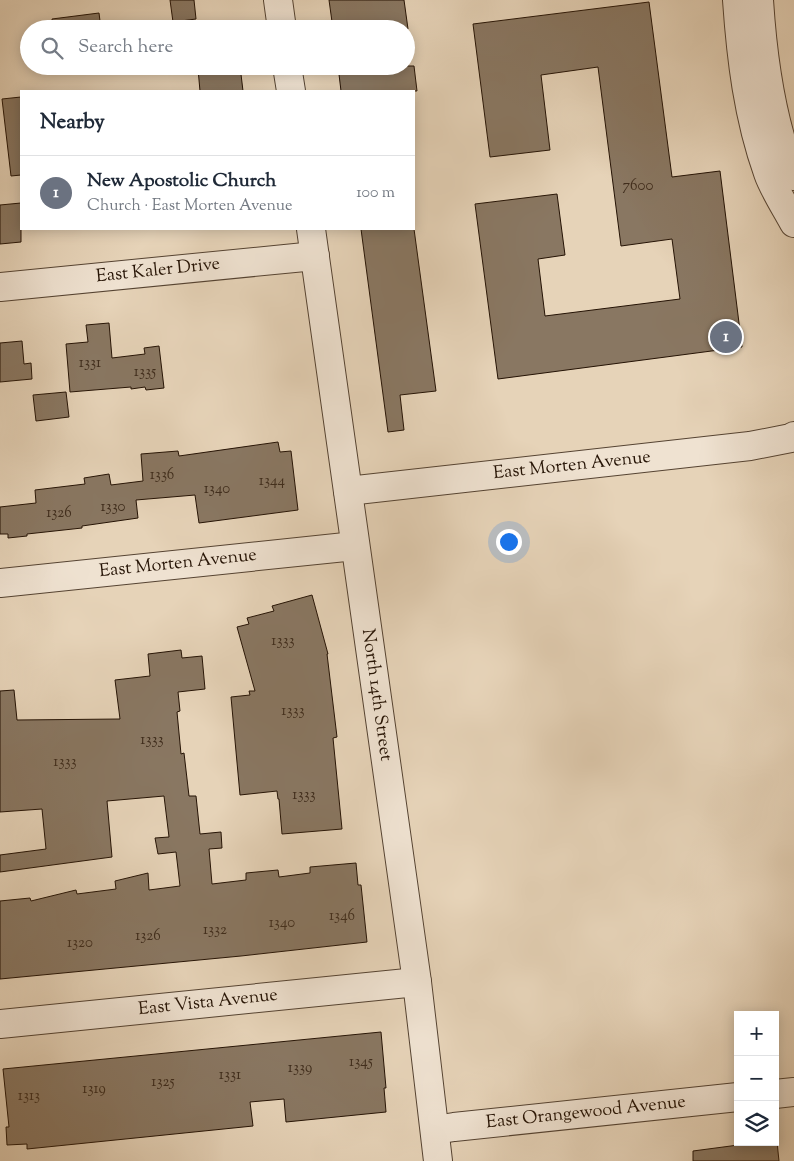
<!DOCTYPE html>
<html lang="en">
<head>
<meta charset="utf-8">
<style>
  :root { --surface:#fff; --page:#f2f2f3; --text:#1f2937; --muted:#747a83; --line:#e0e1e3; --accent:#b45309 }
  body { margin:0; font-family:"Sorts Mill Goudy",serif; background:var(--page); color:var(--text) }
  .controls { position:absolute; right:15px; bottom:15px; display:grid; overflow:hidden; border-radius:0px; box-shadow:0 2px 12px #0003 }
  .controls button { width:45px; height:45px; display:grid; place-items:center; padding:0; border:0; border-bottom:1px solid var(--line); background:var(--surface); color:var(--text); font:25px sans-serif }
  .you { position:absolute; left:508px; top:541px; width:18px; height:18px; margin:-12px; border:4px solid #fff; border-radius:50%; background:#1a73e8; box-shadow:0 0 0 8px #1a73e833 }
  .badge { display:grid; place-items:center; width:32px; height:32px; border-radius:50%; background:var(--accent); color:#fff; font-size:16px; font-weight:700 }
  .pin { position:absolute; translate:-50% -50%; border:2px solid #fff; box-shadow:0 1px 5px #0006 }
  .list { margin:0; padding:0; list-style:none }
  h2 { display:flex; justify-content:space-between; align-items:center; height:65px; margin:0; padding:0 20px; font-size:21px }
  h2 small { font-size:16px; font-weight:400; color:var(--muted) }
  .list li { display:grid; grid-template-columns:32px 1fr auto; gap:15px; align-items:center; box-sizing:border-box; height:75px; padding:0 20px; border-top:1px solid var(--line) }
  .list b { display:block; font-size:19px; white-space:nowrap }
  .list p { margin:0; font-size:16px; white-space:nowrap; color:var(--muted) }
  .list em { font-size:16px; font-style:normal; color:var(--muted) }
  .icon { flex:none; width:28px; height:28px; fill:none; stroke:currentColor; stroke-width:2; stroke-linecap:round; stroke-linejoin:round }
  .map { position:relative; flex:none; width:794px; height:1161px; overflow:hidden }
  .search { position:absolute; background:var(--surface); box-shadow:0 2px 12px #0003; left:20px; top:20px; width:395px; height:55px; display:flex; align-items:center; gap:12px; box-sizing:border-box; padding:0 18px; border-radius:28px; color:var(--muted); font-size:19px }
  .panel { position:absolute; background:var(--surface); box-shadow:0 2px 12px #0003; left:20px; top:90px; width:395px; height:140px; border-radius:0px }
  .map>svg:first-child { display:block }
</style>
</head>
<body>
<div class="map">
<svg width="794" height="1161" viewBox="0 0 794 1161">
  <rect width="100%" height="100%" fill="#e6d3b8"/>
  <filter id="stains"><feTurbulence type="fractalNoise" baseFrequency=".004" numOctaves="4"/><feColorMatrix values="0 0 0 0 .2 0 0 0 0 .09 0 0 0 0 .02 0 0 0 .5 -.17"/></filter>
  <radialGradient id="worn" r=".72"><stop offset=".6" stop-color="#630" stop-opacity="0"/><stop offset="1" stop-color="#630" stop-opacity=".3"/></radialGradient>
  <g fill="#897762" stroke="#251305">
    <path d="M170 0H194L196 19 173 22Z"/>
    <path d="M329 0H404L408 29H333Z"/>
    <path d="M649 2 672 177 720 171 742 347 498 379 475 204 557 194 565 255 538 259 545 316 680 299 672 239 621 246 598 67 541 75 550 150 490 157 473 24Z"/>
    <path d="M99 13 101 29H53L52 19Z"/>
    <path d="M223 66H240L243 91H200L198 69Z"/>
    <path d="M338 66H414L417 91H341Z"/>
    <path d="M21 97V175L11 176 2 99Z"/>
    <path d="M21 203V242L0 244V205Z"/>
    <path d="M361 229H414L436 391 400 395 404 430 388 432Z"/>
    <path d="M109 323 112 358 145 354 144 348 159 346 164 388 146 390 145 387 131 389V387L70 392 66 344 88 342 86 325Z"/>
    <path d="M22 341 24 364 31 363 32 379 0 382V343Z"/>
    <path d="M66 392 69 417 36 421 33 395Z"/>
    <path d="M278 442 280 452 291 451 298 510 199 523 195 495 136 500 138 518 82 526V528L27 534V536L8 538V534H0V507L36 503 35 490 85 484 84 478 109 474 111 485 143 481 141 454 178 451 179 456Z"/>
    <path d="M312 595 328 654H327L337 737 333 738 342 829 282 834 279 799H278L277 791 240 795 231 697 250 695 249 691H255L237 627 249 624 247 618 274 611 272 606Z"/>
    <path d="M181 650 182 658 202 656 205 689 178 692 180 711 177 712 181 754 184 753 189 796H196L200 834 221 832 222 848 209 849 212 884 246 880V873L278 870 279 877 310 873V867L356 863 358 885H361L367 942 241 956 0 979V901L30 898 31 901 76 890 77 894 116 889 115 881 148 873 149 890 180 886 176 852 158 854 155 838 169 837 164 796 107 801 112 857 0 872V855L46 849 42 809 0 812V691L14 690 17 720 120 719 115 680 150 676 148 654Z"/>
    <path d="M381 1032 386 1088H384L386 1112 286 1122 284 1099 250 1102 253 1126 27 1149V1144L7 1145 6 1127H9L3 1069Z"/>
    <path d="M761 1142H777L779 1161H693V1151Z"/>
  </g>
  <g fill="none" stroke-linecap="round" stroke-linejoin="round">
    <defs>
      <g id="minor">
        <path d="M278 0 282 29"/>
        <path d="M737 0C741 58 748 117 768 173 773 188 786 208 794 223"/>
        <path d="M759 0C762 47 768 95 781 140 785 153 788 165 794 176"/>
        <path d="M287 66 291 91"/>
        <path d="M311 229 417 982 438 1161"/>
        <path d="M0 287 315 256"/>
        <path d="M348 491 750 446 791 438 794 436"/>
        <path d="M0 583 355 546"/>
        <path d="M0 1024 417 982"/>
        <path d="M775 1094 794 1092"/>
        <path d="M435 1130 454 1127 738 1097"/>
      </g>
    </defs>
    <use href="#minor" stroke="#554332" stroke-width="30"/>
    <use href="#minor" stroke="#efe2d1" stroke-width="28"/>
  </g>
  <g text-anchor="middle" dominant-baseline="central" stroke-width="5" stroke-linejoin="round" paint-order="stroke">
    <g font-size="15" fill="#3e2c1c">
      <text x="638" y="186">7600</text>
      <text x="90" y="363">1331</text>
      <text x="145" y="372">1335</text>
      <text x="162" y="475">1336</text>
      <text x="272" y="481">1344</text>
      <text x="217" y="489">1340</text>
      <text x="113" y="507">1330</text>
      <text x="59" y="513">1326</text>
      <text x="283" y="641">1333</text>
      <text x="293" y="711">1333</text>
      <text x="152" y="740">1333</text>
      <text x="65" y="762">1333</text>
      <text x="304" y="795">1333</text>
      <text x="342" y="916">1346</text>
      <text x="282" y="923">1340</text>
      <text x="215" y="930">1332</text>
      <text x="148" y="936">1326</text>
      <text x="80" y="943">1320</text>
      <text x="361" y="1062">1345</text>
      <text x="300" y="1068">1339</text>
      <text x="230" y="1075">1331</text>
      <text x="163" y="1082">1325</text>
      <text x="94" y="1089">1319</text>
      <text x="29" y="1096">1313</text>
    </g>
    <g font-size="18" fill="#251305" stroke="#efe2d1">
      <text transform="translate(158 271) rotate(-6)">East Kaler Drive</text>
      <text transform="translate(572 466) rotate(-6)">East Morten Avenue</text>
      <text transform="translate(178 564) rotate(-6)">East Morten Avenue</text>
      <text transform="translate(376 695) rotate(82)">North 14th Street</text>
      <text transform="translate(208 1003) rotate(-6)">East Vista Avenue</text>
      <text transform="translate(586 1113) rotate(-6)">East Orangewood Avenue</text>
    </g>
  </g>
  <rect width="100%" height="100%" filter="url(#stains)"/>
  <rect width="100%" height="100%" fill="url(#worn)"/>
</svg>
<div class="controls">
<button>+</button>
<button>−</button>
<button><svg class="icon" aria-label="layers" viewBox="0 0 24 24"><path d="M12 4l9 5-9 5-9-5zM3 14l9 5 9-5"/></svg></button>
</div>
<div class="you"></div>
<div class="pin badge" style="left:726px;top:337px;background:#6b7280">1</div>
<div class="search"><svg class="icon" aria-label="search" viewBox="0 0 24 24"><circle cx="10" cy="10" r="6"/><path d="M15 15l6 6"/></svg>Search here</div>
<section class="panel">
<h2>Nearby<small></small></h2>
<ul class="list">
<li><span class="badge" style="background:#6b7280">1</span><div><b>New Apostolic Church</b><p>Church · East Morten Avenue</p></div><em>100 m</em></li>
</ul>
</section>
</div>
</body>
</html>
